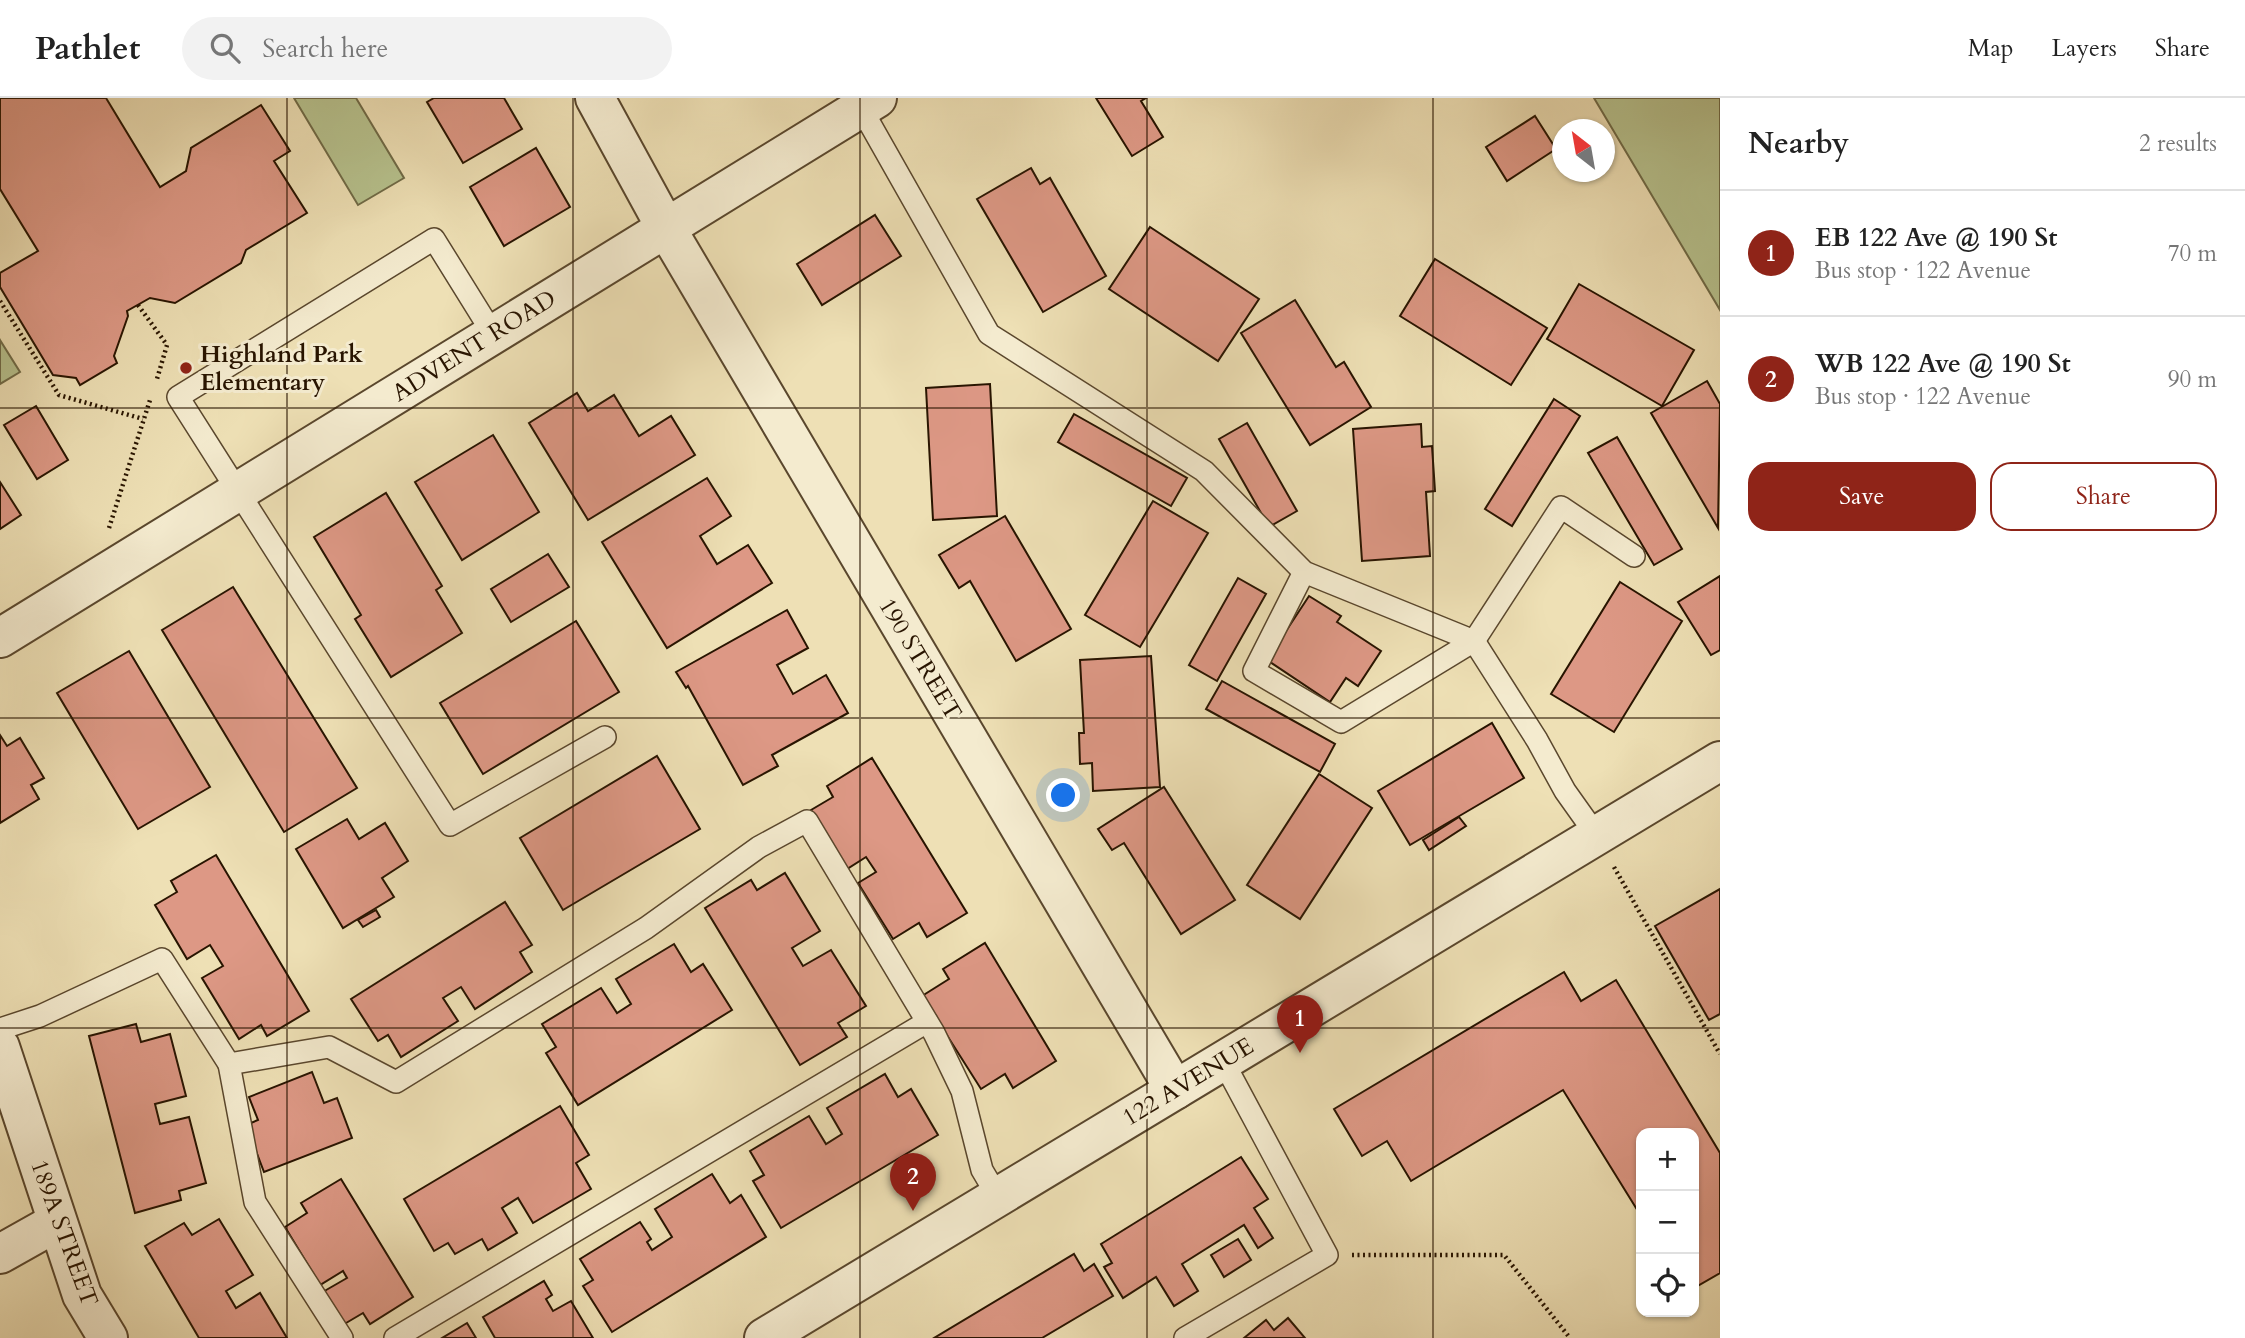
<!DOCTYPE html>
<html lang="en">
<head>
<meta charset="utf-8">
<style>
  :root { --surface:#fff; --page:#f2f2f2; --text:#222; --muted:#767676; --line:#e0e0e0; --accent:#8f2418 }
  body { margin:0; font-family:Cardo,serif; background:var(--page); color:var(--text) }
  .controls { position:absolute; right:21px; bottom:21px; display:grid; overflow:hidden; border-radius:14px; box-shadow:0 2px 5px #0004 }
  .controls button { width:63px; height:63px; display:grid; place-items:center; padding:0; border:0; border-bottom:2px solid var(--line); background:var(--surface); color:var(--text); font:35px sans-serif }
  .compass { position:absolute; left:1552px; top:21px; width:63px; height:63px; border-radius:50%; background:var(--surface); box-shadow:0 2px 5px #0004; rotate:329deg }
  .you { position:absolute; left:1064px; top:698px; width:24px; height:24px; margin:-18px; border:5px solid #fff; border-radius:50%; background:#1a73e8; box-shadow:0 0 0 10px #1a73e833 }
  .badge { display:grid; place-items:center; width:46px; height:46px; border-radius:50%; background:var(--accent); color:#fff; font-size:23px; font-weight:700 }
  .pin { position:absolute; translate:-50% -58px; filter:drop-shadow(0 2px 4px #0008) }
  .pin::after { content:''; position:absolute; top:37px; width:24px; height:21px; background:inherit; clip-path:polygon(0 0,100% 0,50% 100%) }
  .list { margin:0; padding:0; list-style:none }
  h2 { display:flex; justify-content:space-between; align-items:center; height:91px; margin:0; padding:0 28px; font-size:30px }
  h2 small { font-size:23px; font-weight:400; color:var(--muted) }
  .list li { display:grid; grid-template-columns:46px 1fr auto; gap:21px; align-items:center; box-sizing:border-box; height:126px; padding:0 28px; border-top:2px solid var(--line) }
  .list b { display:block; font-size:26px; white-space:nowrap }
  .list p { margin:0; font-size:23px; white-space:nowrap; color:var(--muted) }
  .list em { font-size:23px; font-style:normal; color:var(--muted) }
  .actions { display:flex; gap:14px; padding:21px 28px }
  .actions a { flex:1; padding:16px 0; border:2px solid var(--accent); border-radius:21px; text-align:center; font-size:24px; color:var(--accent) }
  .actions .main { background:var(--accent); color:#fff }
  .icon { flex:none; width:38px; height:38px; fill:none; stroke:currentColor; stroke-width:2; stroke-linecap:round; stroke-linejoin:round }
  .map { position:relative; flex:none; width:1720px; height:1240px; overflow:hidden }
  header { display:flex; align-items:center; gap:42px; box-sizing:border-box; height:98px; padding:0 35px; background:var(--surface); border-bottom:2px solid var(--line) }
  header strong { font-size:33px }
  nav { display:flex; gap:38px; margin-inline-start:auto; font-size:24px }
  .search { width:490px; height:63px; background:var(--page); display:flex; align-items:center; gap:18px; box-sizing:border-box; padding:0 24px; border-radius:38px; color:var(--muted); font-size:26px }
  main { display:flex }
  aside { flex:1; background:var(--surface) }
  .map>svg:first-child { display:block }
</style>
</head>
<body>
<header>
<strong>Pathlet</strong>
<div class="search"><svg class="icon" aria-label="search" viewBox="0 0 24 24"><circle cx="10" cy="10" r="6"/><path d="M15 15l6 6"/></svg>Search here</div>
<nav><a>Map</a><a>Layers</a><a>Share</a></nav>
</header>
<main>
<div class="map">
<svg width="1720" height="1240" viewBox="0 0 1720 1240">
  <rect width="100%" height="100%" fill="#eee0b5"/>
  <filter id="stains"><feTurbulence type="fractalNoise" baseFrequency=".00286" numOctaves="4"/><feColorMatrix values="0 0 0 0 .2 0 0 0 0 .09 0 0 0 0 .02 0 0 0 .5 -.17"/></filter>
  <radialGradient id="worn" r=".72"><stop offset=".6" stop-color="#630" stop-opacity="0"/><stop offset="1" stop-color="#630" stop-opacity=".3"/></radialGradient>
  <g fill="#b7c28e" stroke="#706b47" stroke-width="2">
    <path d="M294 0H356L404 80 358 107Z"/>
    <path d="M1594 0H1720V212Z"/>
    <path d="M0 242 20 274 0 286Z"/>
  </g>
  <g fill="#dd9885" stroke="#281400" stroke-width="2">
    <path d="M0 0H106L160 89 186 73 191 50 261 7 290 53 274 63 307 115 246 152 241 165 175 205 150 200 127 213 128 218 114 258 117 265 80 287 76 280 53 277 0 189V175L38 153 0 91Z"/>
    <path d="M434 0H504L522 31 463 65 427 4Z"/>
    <path d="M1096 0H1146L1141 3 1163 39 1132 58Z"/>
    <path d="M1535 18 1556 51 1507 83 1486 49Z"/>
    <path d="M536 50 570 109 504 148 470 89Z"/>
    <path d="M1031 70 1040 86 1050 80 1106 178 1043 214 977 101Z"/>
    <path d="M875 117 901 158 822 207 797 166Z"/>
    <path d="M1150 129 1259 201 1218 263 1109 191Z"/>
    <path d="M1435 161 1547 230 1511 287 1400 218Z"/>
    <path d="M1579 186 1694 252 1662 308 1547 241Z"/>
    <path d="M1295 202 1336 269 1344 264 1371 309 1310 347 1241 235Z"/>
    <path d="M1707 283 1720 306 1718 430 1651 315Z"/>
    <path d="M990 286 997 418 933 422 926 290Z"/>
    <path d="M577 295 588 313 614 297 639 338 671 318 695 357 588 422 529 325Z"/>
    <path d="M1554 301 1580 318 1512 428 1485 411Z"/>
    <path d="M36 308 68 362 37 381 4 327Z"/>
    <path d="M1074 316 1187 380 1171 408 1058 344Z"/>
    <path d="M1247 325 1297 413 1269 429 1219 341Z"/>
    <path d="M1421 326 1422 349 1432 348 1435 393 1426 394 1430 458 1362 463 1353 331Z"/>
    <path d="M493 337 539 414 462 462 415 384Z"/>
    <path d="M1617 339 1682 451 1654 467 1588 355Z"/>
    <path d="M707 380 731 418 700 438 717 466 748 447 772 485 667 550 602 444Z"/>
    <path d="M0 384 21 417 0 431Z"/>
    <path d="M386 395 442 488 436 492 462 535 391 579 355 521 361 517 314 439Z"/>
    <path d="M1153 403 1208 435 1140 549 1085 517Z"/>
    <path d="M1005 418 1071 531 1016 563 970 483 959 490 939 457Z"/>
    <path d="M548 456 569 489 511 524 491 491Z"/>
    <path d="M1720 478V552L1711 557 1678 504Z"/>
    <path d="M1238 480 1266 496 1217 583 1189 567Z"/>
    <path d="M1620 484 1682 523 1614 634 1551 596Z"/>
    <path d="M233 489 357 690 284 734 162 532Z"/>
    <path d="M1309 498 1341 518 1337 524 1381 553 1358 588 1346 580 1330 604 1267 562Z"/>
    <path d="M787 512 808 550 777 567 793 596 826 577 848 615 772 657 778 668 743 687 688 588 686 590 676 574Z"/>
    <path d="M576 523 619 594 483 676 440 605Z"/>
    <path d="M129 553 210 689 138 731 57 595Z"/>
    <path d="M1151 558 1160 689 1093 693 1092 665 1080 666 1079 635H1084L1080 562Z"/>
    <path d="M1222 583 1335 646 1320 674 1206 611Z"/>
    <path d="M1492 625 1524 680 1410 747 1378 693Z"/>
    <path d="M0 637 7 648 20 640 44 680 31 687 39 701 0 725Z"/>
    <path d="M657 658 700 731 563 812 520 740Z"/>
    <path d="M872 660 967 815 927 839 919 825 893 841 858 785 876 774 866 759 847 771 811 712 833 699 827 688Z"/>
    <path d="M1319 676 1372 710 1300 821 1247 787Z"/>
    <path d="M1164 689 1235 802 1181 836 1124 745 1112 752 1098 731Z"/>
    <path d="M1459 719 1466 728 1429 752 1423 742Z"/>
    <path d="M347 721 359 741 385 725 408 763 382 780 394 799 343 830 296 751Z"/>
    <path d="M216 757 309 913 267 938 261 927 239 941 202 880 223 868 210 847 187 861 155 807 177 794 171 783Z"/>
    <path d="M785 775 820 833 792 850 803 868 831 852 866 908 838 925 847 939 800 967 705 810 751 782 757 792Z"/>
    <path d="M1720 791V916L1709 922 1655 828Z"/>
    <path d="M505 804 532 847 520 854 532 874 475 911 461 889 443 900 458 923 401 959 388 937 378 943 351 901Z"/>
    <path d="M376 812 380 819 363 829 358 822Z"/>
    <path d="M985 845 1056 963 1013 990 1005 976 981 991 922 898 949 881 943 871Z"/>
    <path d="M674 846 691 874 703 866 732 912 578 1007 546 955 556 949 542 926 601 890 617 915 631 906 616 881Z"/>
    <path d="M1564 874 1581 903 1616 882 1720 1055V1175L1694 1190V1035H1641V1118L1563 992 1411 1083 1387 1043 1362 1058 1334 1011Z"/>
    <path d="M136 926 141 944 170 936 186 998 155 1006 160 1026 189 1019 206 1085 179 1093 181 1102 135 1115 89 938Z"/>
    <path d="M312 974 324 1005 337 1000 352 1040 264 1074 246 1027 258 1022 249 999Z"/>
    <path d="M885 976 898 999 911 991 938 1037 781 1130 753 1083 764 1077 750 1053 809 1018 826 1046 842 1036 827 1010Z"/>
    <path d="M560 1008 589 1057 576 1065 591 1091 533 1125 518 1100 502 1110 517 1135 488 1152 482 1141 455 1156 448 1145 434 1153 404 1101Z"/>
    <path d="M1241 1059 1268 1101 1254 1110 1273 1140 1258 1150 1244 1127 1182 1166 1198 1193 1174 1208 1156 1179 1123 1200 1104 1169 1112 1165 1101 1146Z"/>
    <path d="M712 1076 730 1105 741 1097 766 1139 612 1234 583 1188 593 1182 580 1161 640 1124 651 1141 647 1144 652 1152 672 1139 655 1111Z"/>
    <path d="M341 1081 413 1199 370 1226 363 1215 341 1228 321 1195 347 1180 343 1173 320 1187 285 1129 307 1115 301 1105Z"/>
    <path d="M219 1121 253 1177 226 1193 236 1210 260 1195 287 1240H199L145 1148 184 1125 192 1137Z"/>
    <path d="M1238 1141 1251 1162 1224 1179 1211 1157Z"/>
    <path d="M1074 1156 1084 1173 1094 1166 1113 1198 1042 1240H934Z"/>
    <path d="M544 1183 552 1197 546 1201 553 1213 571 1203 593 1240H495L483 1219Z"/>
    <path d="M1288 1220 1305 1240H1244L1266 1222 1274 1232Z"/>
    <path d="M467 1225 476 1240H442Z"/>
  </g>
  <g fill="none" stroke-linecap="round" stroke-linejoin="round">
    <defs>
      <g id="service">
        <path d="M861 10 989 236 1204 373 1304 474 1474 543 1537 642 1565 693 1597 738"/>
        <path d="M493 236 434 141 178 299 450 727 605 639"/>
        <path d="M1304 474 1254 573 1341 624 1474 543 1561 409 1634 458"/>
        <path d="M0 931 40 918 162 861 229 966 329 949 396 984 646 830 759 749 807 723 934 935 962 993 982 1072 998 1099"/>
        <path d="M229 966 255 1104 342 1240"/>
        <path d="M395 1240 927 924"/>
        <path d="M1185 1240 1327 1157 1223 963"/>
      </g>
      <g id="minor">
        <path d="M595 0 666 130 877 0"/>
        <path d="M0 1156 57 1124"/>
      </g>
      <g id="tertiary">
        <path d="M0 540 666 130 1175 992"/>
        <path d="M0 949 82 1197 108 1240"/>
        <path d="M764 1240 1720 663"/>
      </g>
    </defs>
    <use href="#service" stroke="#5a472d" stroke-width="24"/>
    <use href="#minor" stroke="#5a472d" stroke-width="42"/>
    <use href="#tertiary" stroke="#5a472d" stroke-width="42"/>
    <g stroke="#281400" stroke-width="4.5" stroke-dasharray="2 3.5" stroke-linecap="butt">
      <path d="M0 203 59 297 143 321"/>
      <path d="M138 207 167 247 157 281"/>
      <path d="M109 430 150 302"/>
      <path d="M1614 769 1720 956"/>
      <path d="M1352 1157H1504L1570 1240"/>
    </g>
    <use href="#service" stroke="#f4ebcf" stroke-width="21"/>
    <use href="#minor" stroke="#f4ebcf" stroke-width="38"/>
    <use href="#tertiary" stroke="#f4ebcf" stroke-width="38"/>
  </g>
  <path fill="none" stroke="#281400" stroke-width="2" stroke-opacity="0.55" d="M287 0V1240M573 0V1240M860 0V1240M1147 0V1240M1433 0V1240M0 310H1720M0 620H1720M0 930H1720"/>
  <circle fill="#8f2418" stroke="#f4ebcf" stroke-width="2.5" cx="186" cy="270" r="7"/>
  <g text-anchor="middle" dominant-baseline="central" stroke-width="6" stroke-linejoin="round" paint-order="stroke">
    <g font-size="24" fill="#281400" stroke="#f4ebcf">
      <text transform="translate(474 248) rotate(-32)">ADVENT ROAD</text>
      <text transform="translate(920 561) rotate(59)">190 STREET</text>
      <text transform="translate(1188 984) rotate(-31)">122 AVENUE</text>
      <text transform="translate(64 1135) rotate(70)">189A STREET</text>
    </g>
    <g font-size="24" font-weight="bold" fill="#281400" stroke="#f4ebcf" text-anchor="start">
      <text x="200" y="256">Highland Park<tspan x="200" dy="28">Elementary</tspan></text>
    </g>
  </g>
  <rect width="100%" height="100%" filter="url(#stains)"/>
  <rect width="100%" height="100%" fill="url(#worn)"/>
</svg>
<div class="controls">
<button>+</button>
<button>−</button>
<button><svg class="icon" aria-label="locate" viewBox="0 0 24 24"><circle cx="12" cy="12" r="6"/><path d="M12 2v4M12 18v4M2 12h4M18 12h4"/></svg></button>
</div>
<svg class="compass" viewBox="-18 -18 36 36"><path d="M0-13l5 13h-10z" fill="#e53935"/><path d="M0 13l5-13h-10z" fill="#767676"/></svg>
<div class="you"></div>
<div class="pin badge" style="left:1300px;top:955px">1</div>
<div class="pin badge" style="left:913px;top:1113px">2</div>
</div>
<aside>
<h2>Nearby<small>2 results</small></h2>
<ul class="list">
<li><span class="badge">1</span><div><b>EB 122 Ave @ 190 St</b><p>Bus stop · 122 Avenue</p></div><em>70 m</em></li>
<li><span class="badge">2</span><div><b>WB 122 Ave @ 190 St</b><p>Bus stop · 122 Avenue</p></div><em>90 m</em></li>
</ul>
<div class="actions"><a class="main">Save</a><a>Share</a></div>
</aside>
</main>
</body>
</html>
